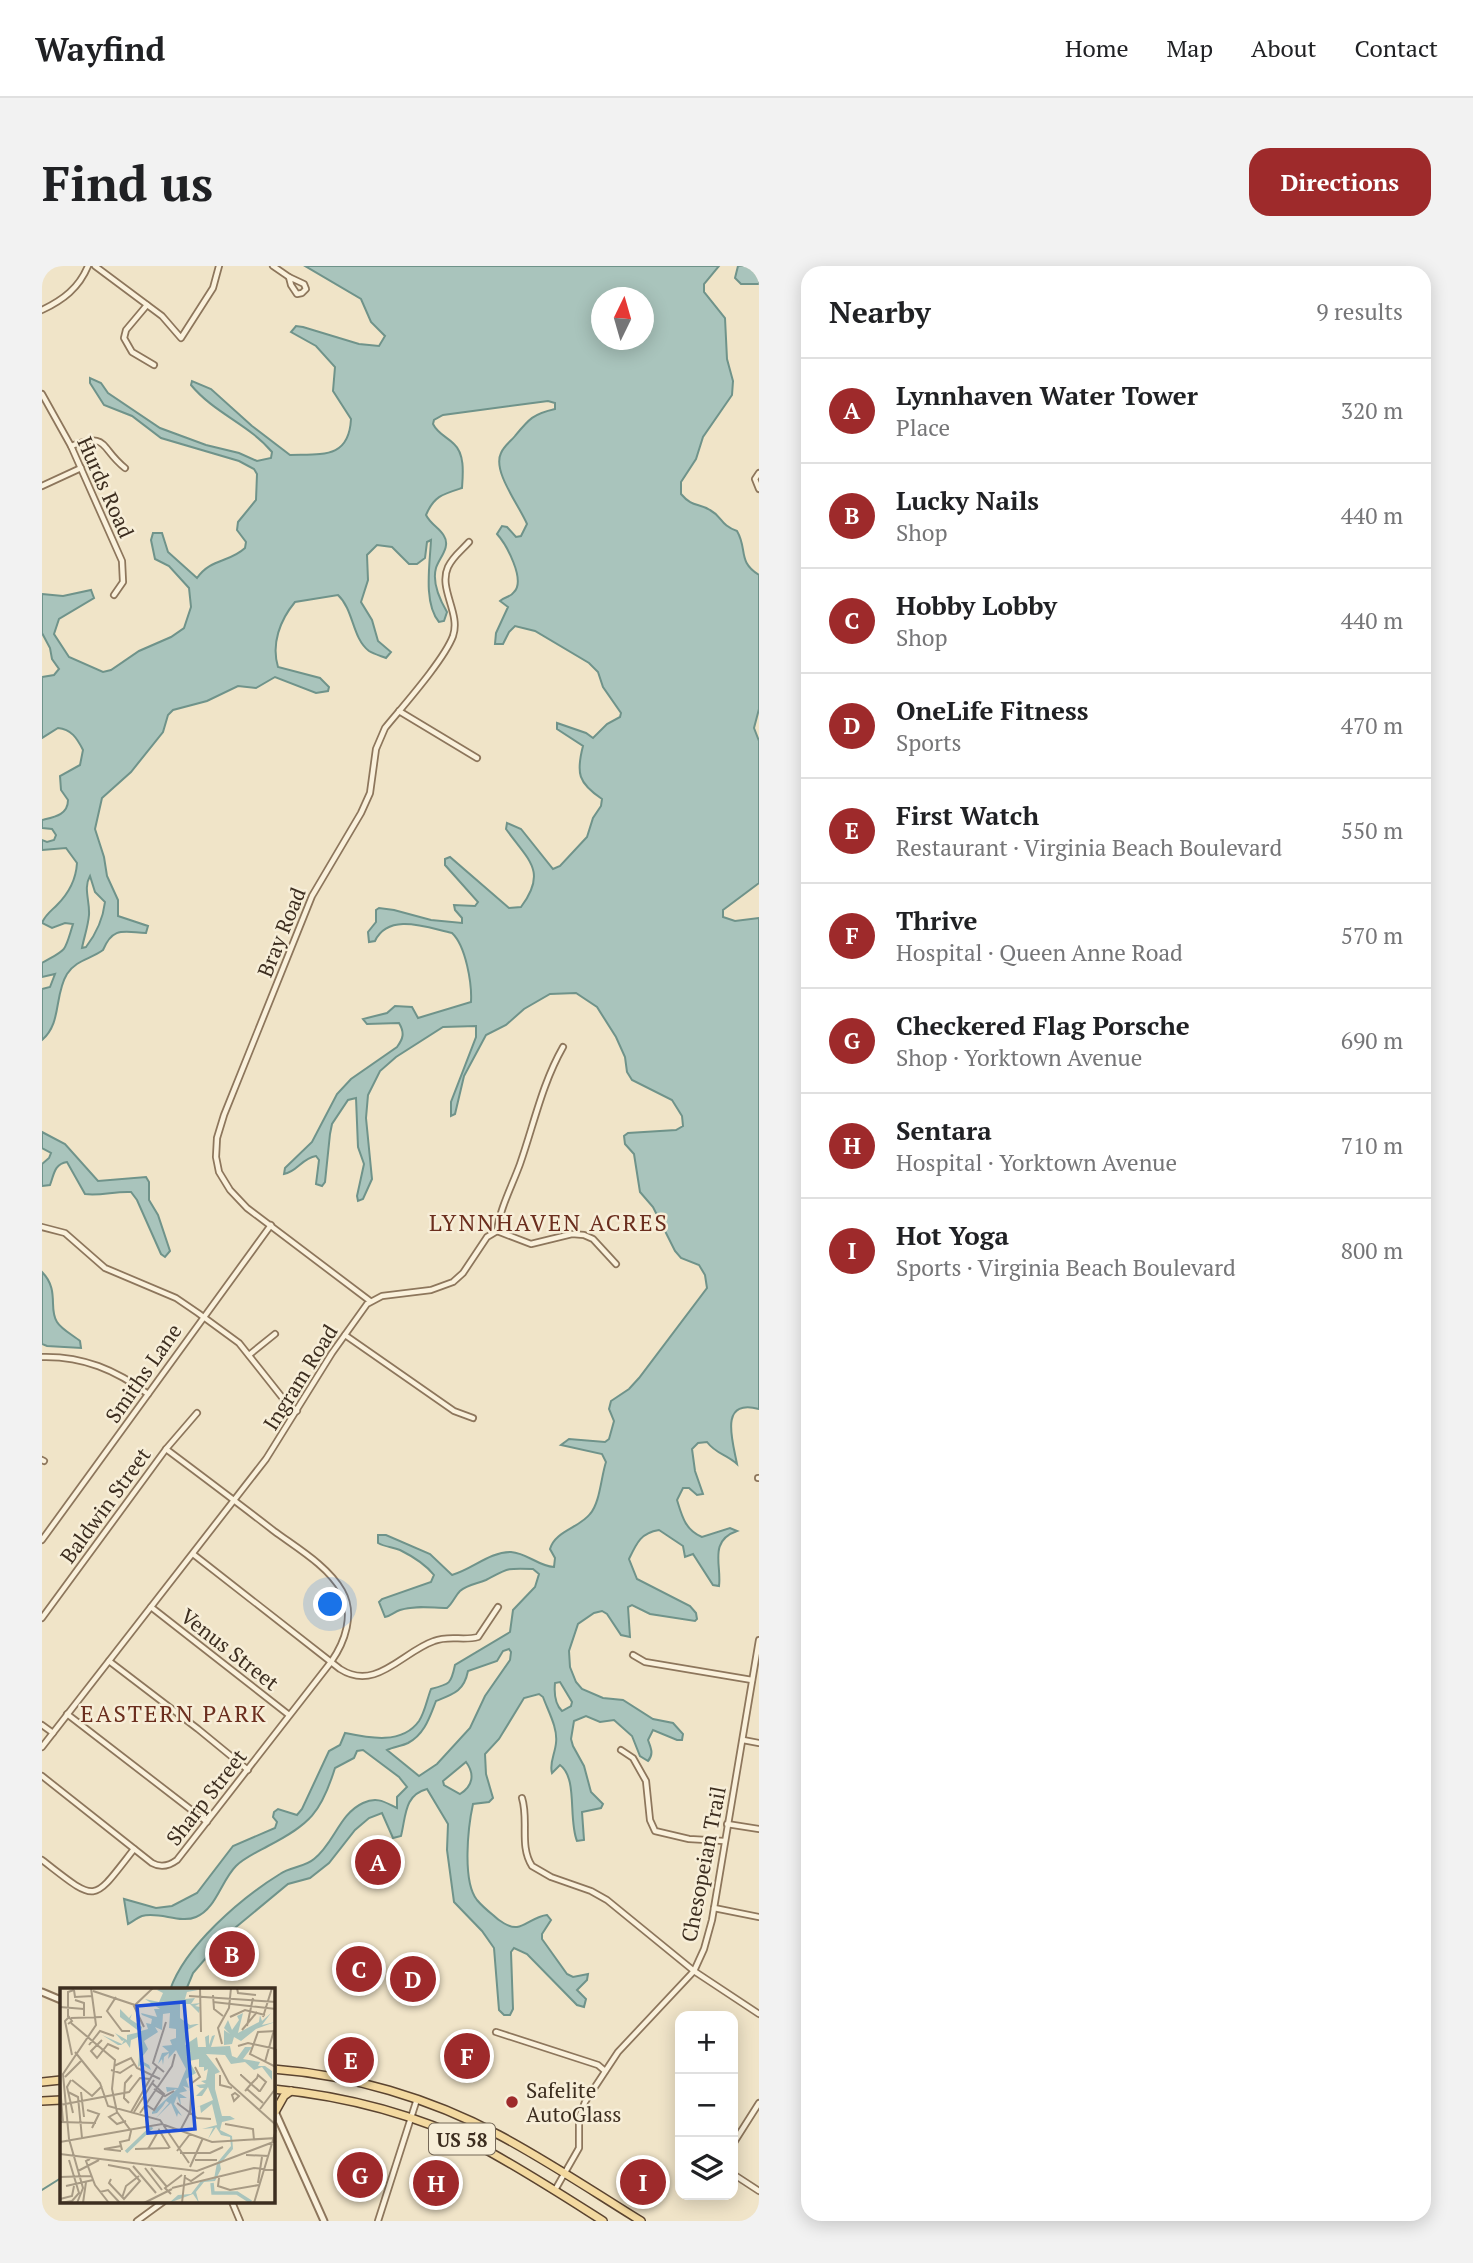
<!DOCTYPE html>
<html lang="en">
<head>
<meta charset="utf-8">
<style>
  :root { --surface:#fff; --page:#f2f2f2; --text:#202124; --muted:#757577; --line:#e0e0e0; --accent:#9e2a2b }
  body { margin:0; font-family:"PT Serif",serif; background:var(--page); color:var(--text) }
  .controls { position:absolute; right:21px; bottom:21px; display:grid; overflow:hidden; border-radius:14px; box-shadow:0 4px 18px #0003 }
  .controls button { width:63px; height:63px; display:grid; place-items:center; padding:0; border:0; border-bottom:2px solid var(--line); background:var(--surface); color:var(--text); font:35px sans-serif }
  .compass { position:absolute; left:549px; top:21px; width:63px; height:63px; border-radius:50%; background:var(--surface); box-shadow:0 4px 18px #0003; rotate:5deg }
  .you { position:absolute; left:289px; top:1339px; width:24px; height:24px; margin:-18px; border:5px solid #fff; border-radius:50%; background:#1a73e8; box-shadow:0 0 0 10px #1a73e833 }
  .badge { display:grid; place-items:center; width:46px; height:46px; border-radius:50%; background:var(--accent); color:#fff; font-size:23px; font-weight:700 }
  .pin { position:absolute; translate:-50% -50%; border:4px solid #fff; box-shadow:0 2px 7px #0006 }
  .list { margin:0; padding:0; list-style:none }
  h2 { display:flex; justify-content:space-between; align-items:center; height:91px; margin:0; padding:0 28px; font-size:30px }
  h2 small { font-size:23px; font-weight:400; color:var(--muted) }
  .list li { display:grid; grid-template-columns:46px 1fr auto; gap:21px; align-items:center; box-sizing:border-box; height:105px; padding:0 28px; border-top:2px solid var(--line) }
  .list b { display:block; font-size:26px; white-space:nowrap }
  .list p { margin:0; font-size:23px; white-space:nowrap; color:var(--muted) }
  .list em { font-size:23px; font-style:normal; color:var(--muted) }
  .icon { flex:none; width:38px; height:38px; fill:none; stroke:currentColor; stroke-width:2; stroke-linecap:round; stroke-linejoin:round }
  .map { position:relative; flex:none; width:717px; height:1955px; overflow:hidden; border-radius:21px }
  header { display:flex; align-items:center; gap:42px; box-sizing:border-box; height:98px; padding:0 35px; background:var(--surface); border-bottom:2px solid var(--line) }
  header strong { font-size:33px }
  nav { display:flex; gap:38px; margin-inline-start:auto; font-size:24px }
  .intro { display:flex; align-items:center; justify-content:space-between; box-sizing:border-box; height:168px; padding:0 42px }
  h1 { margin:0; font-size:49px }
  .button { padding:18px 32px; border-radius:21px; background:var(--accent); color:#fff; font-size:24px; font-weight:700 }
  main { display:flex; gap:42px; padding:0 42px }
  aside { flex:1; background:var(--surface); border-radius:21px; box-shadow:0 4px 18px #0003 }
  .map>svg:first-child { display:block }
</style>
</head>
<body>
<header>
<strong>Wayfind</strong>
<nav><a>Home</a><a>Map</a><a>About</a><a>Contact</a></nav>
</header>
<div class="intro"><h1>Find us</h1><a class="button">Directions</a></div>
<main>
<div class="map">
<svg width="717" height="1955" viewBox="0 0 717 1955">
  <rect width="100%" height="100%" fill="#f0e4c8"/>
  <g fill="#a9c4bc" stroke="#6f938a" stroke-width="2" fill-rule="evenodd">
    <path d="M263 0H677L662 18V26L683 52 685 93 691 115 690 129 661 171 654 193 639 216V228C650 241 656 237 668 244 681 251 678 259 695 265 706 284 695 295 717 309V443L712 462 717 475V617L681 644V651L693 655 717 652V1143C676 1132 691 1176 695 1198 684 1188 674 1188 665 1176L656 1177 650 1183 653 1205 661 1228 655 1229 647 1222H641L635 1234C640 1250 643 1264 660 1271L688 1262 695 1265C666 1275 680 1300 677 1320L671 1319 651 1288 643 1291 641 1280 617 1264C599 1267 595 1276 587 1293L595 1313 648 1340 654 1347 655 1353 653 1355 608 1348 590 1339 586 1341 588 1371 579 1369 565 1348 560 1345 552 1347 536 1358 527 1385 528 1401 534 1416 540 1423 561 1432 581 1434 611 1453 631 1457 641 1468 640 1474H635L611 1464 606 1474C609 1482 612 1488 606 1495L598 1490 590 1470 572 1454 558 1456 544 1450 532 1455 529 1473 531 1480 542 1500 549 1526 561 1538 559 1542 540 1546 542 1574 535 1575C526 1553 536 1512 518 1499L510 1507C507 1497 513 1488 514 1477 516 1462 506 1445 501 1431L497 1428 482 1432 457 1473 443 1488 444 1508 451 1532 447 1536 431 1538C426 1561 420 1615 435 1634 440 1640 446 1645 451 1649 456 1654 467 1662 475 1661 484 1660 493 1650 505 1649L509 1654 500 1668V1673L525 1708 531 1711 546 1708 545 1714 535 1724 544 1733 542 1741 535 1739 485 1688 472 1682 469 1686 471 1743 468 1749H462L457 1744 452 1682 440 1665 412 1636 405 1584 406 1558 385 1523C362 1529 364 1550 359 1570L351 1572 340 1547 327 1552 313 1564 287 1597 268 1612 246 1618 182 1671 151 1707 144 1724H128C143 1680 199 1632 238 1608 248 1601 263 1601 272 1593 292 1578 297 1548 321 1537 336 1530 344 1537 355 1542V1531L365 1521 357 1511 321 1484 315 1485 312 1492 293 1502C279 1547 268 1558 226 1580 215 1586 202 1592 194 1600 179 1615 174 1643 154 1651 138 1658 117 1645 100 1650 95 1652 90 1656 86 1658L82 1633 114 1642 130 1640 155 1627 191 1580 233 1562 235 1556 231 1551 232 1546 236 1543 255 1549 260 1543 287 1485 298 1479 303 1467C327 1472 360 1479 377 1455 383 1446 385 1433 389 1423 408 1418 409 1418 413 1399L468 1366 471 1344 493 1321 497 1308 491 1303C464 1302 467 1302 444 1314 435 1318 426 1318 418 1325 413 1330 411 1337 405 1342 390 1342 373 1339 358 1344 352 1346 349 1350 343 1351L337 1336 340 1333 389 1316 392 1309C384 1299 370 1290 358 1284 351 1281 343 1281 336 1277V1269H344L388 1288 410 1309C431 1303 447 1286 469 1286 485 1287 496 1300 512 1301L513 1292 508 1283C513 1265 537 1262 548 1248 558 1237 559 1211 564 1196L560 1188 519 1179 527 1173 563 1176 567 1173 572 1155 567 1143 569 1135 587 1123 597 1112 665 1022 663 1009 657 999 639 992 633 985 611 941 598 926 592 888 583 878 582 870 586 867 634 864 641 860 640 850 630 834 590 814 585 806 583 791 574 771 555 741 534 727 508 728 482 743 464 759 444 769 422 810 413 848 409 850V836L434 771V760L401 761 354 791 338 805 326 829 324 852 330 913 321 933 316 935 315 930 322 898 316 881 314 832 306 834 290 858 288 868 283 916 280 920 274 918 277 894 274 890C260 892 255 906 242 908L243 902 270 876 295 828 309 813 355 781C361 773 363 767 357 757L325 758 321 753 345 747 353 740 370 741 376 752 429 736C430 718 424 680 410 667 386 662 347 646 333 675L327 676 326 666 334 656V644L337 642 352 644 389 654 420 657V652L413 644 412 639 433 640 436 636 403 599V593L408 591 467 642 479 641C506 605 486 594 464 563L465 557 479 563 511 603 518 600 545 571 551 552 559 540 560 533C536 517 534 507 541 480L515 463V457L544 467 551 472 565 458 578 451 579 447 561 421 556 406 547 397 493 365 473 360 467 366 461 378H453L454 367 466 341 458 335C462 331 469 331 472 326 484 314 464 278 455 268L460 260 465 261 474 271 479 270 485 258C477 239 450 205 459 187 462 180 469 175 473 170 487 153 491 148 513 143V137L506 135 401 149 392 154 391 158C396 168 404 170 412 178 423 188 421 208 420 222 401 228 392 230 384 249 389 259 398 262 402 270 409 281 397 292 394 302 390 316 398 334 405 346L402 355 397 356C381 337 388 297 389 274L385 276 383 292 375 298H367L350 281 335 279 325 289 326 314 319 336 330 354 336 375 349 386 344 392C339 390 332 388 327 385 310 372 312 344 296 329L253 336C238 354 229 378 236 401L278 412 287 421 286 425 274 427 233 411 214 422 196 420 165 435 131 444 126 449 121 466 89 506 60 532 53 563 62 591 65 610 76 634V650L106 660 104 667C82 666 71 660 61 684 49 693 34 694 25 708 12 729 20 757 0 774V723L8 721 13 708 0 711V697C26 682 22 687 31 658L23 657 10 662 0 657C3 649 9 645 15 639 27 627 34 614 35 597L24 582 0 584V574L5 576 12 574 14 569 10 563 0 562V554C12 551 26 549 26 534L19 524 18 510 38 499 41 484C35 472 29 463 16 462L0 472V411L12 409 17 403 10 393 8 382 0 367V328L21 330 49 324 52 332 17 353 12 368 27 391 61 406 69 404 97 385 129 371 142 362 149 341 147 322 127 300 113 293 109 274 111 267H120L126 286 155 312C169 292 187 297 203 282L204 276 195 264 196 256 214 234 215 208 212 203 197 195 119 172 90 150 62 139 48 117V112L59 117 66 127 118 162 164 179 197 187 215 195 229 192 230 186C208 159 172 147 149 119L150 115 169 123 210 160 248 189C280 188 307 193 309 153L291 125 293 101 274 80 249 66 254 60 261 61 317 78 337 80 343 70 329 56 319 33ZM559 32H601V74H559ZM48 610 53 626 63 636C61 653 54 668 44 681L40 682C42 671 46 661 47 649 48 635 41 622 48 610ZM467 1383 469 1386 468 1394 443 1430 428 1462 395 1498 377 1510 345 1484C351 1481 360 1480 366 1477 383 1468 388 1450 394 1435 412 1428 422 1425 426 1405L455 1395 461 1385ZM518 1416 530 1436 529 1440 520 1445C513 1438 512 1427 513 1417ZM424 1496C433 1508 431 1520 418 1528L402 1519 401 1515Z"/>
    <path d="M696 0H717V18H699L693 12Z"/>
    <path d="M0 866 23 878 56 915 104 911 107 916V934L116 949 128 985 123 991 119 988 95 934 89 926C73 925 59 930 43 928L25 896C12 898 12 909 8 919L0 920V898L7 892 9 887 0 882Z"/>
    <path d="M0 1006C18 1024 6 1043 15 1056 19 1063 32 1070 38 1075L39 1082 5 1080 0 1078Z"/>
  </g>
  <g fill="none" stroke-linecap="round" stroke-linejoin="round">
    <path stroke="#6f938a" stroke-width="2" d="M0 1924 19 1912"/>
    <defs>
      <g id="minor">
        <path d="M53 0 120 50 139 72 171 22 177 0"/>
        <path d="M231 0 247 11"/>
        <path d="M247 11 262 18 264 23 260 27 255 28 249 19Z"/>
        <path d="M105 39 84 64 82 72 90 86 112 99"/>
        <path d="M0 44C21 34 37 22 46 0"/>
        <path d="M0 128 29 180 80 295 81 316 72 329"/>
        <path d="M29 180C67 166 57 181 83 202"/>
        <path d="M717 207 713 213 717 223"/>
        <path d="M0 220 39 202"/>
        <path d="M357 445 435 492"/>
        <path d="M0 961 23 967 63 1002 134 1032 156 1047 197 1077 243 1135 255 1145"/>
        <path d="M455 965C458 942 470 920 478 898 492 858 500 818 521 781"/>
        <path d="M455 965 489 978 530 968 542 969 551 973 574 998"/>
        <path d="M328 1035 205 942 188 924 177 906 174 891 175 872 182 849 270 630 319 547 328 527 334 483 343 462C361 440 402 394 411 370 419 347 396 323 406 301 411 290 420 284 427 276"/>
        <path d="M303 1069 412 1145 431 1152"/>
        <path d="M207 1089 233 1068"/>
        <path d="M0 1091C41 1090 74 1104 106 1128"/>
        <path d="M0 1194 2 1195"/>
        <path d="M716 1212H717"/>
        <path d="M0 1274 229 959"/>
        <path d="M151 1288 298 1403C334 1426 360 1386 392 1375 407 1369 421 1375 436 1371L456 1341"/>
        <path d="M109 1341 247 1449"/>
        <path d="M0 1352 124 1183 155 1147"/>
        <path d="M591 1389 603 1396 710 1414"/>
        <path d="M67 1395 156 1463 206 1504"/>
        <path d="M25 1448 165 1556"/>
        <path d="M0 1459 11 1467"/>
        <path d="M701 1474 717 1477"/>
        <path d="M0 1481 224 1193 290 1087 325 1038 340 1030 389 1024 411 1016 421 1007 445 971 455 965"/>
        <path d="M579 1484 591 1492 604 1515 608 1554 613 1565 647 1573 682 1575"/>
        <path d="M0 1510 110 1597C119 1602 127 1600 135 1594L289 1396C303 1376 313 1348 300 1325 286 1300 255 1282 232 1265 196 1237 160 1210 124 1183"/>
        <path d="M480 1532C487 1554 477 1580 490 1600L509 1611 549 1625 565 1634 652 1705 717 1748"/>
        <path d="M685 1558 717 1563"/>
        <path d="M0 1594C56 1637 49 1638 92 1583"/>
        <path d="M672 1642 717 1651"/>
        <path d="M454 1766 556 1799 563 1805"/>
        <path d="M691 1878 717 1837"/>
        <path d="M691 1908 717 1925"/>
        <path d="M513 1924 537 1882V1852L543 1836 576 1786 652 1705 662 1683 670 1654 717 1374"/>
        <path d="M190 1936 198 1955"/>
        <path d="M95 1955 121 1936"/>
        <path d="M336 1955 375 1833"/>
      </g>
      <g id="tertiary">
        <path d="M0 1726 19 1734"/>
        <path d="M231 1841 282 1955"/>
      </g>
      <g id="primary">
        <path d="M231 1803C309 1809 388 1832 457 1869 506 1895 552 1926 599 1955"/>
        <path d="M0 1816 19 1814"/>
        <path d="M231 1823C302 1830 373 1848 437 1880 480 1903 520 1929 561 1955"/>
        <path d="M0 1835 19 1834"/>
        <path d="M233 1846 242 1830 249 1825"/>
      </g>
    </defs>
    <use href="#minor" stroke="#8d765c" stroke-width="8"/>
    <use href="#tertiary" stroke="#8d765c" stroke-width="9"/>
    <use href="#primary" stroke="#5b4430" stroke-width="10"/>
    <use href="#minor" stroke="#faf1dc" stroke-width="4.5"/>
    <use href="#tertiary" stroke="#faf1dc" stroke-width="5"/>
    <use href="#primary" stroke="#f3d9a0" stroke-width="7"/>
  </g>
  <circle fill="#9e2a2b" stroke="#f7eed8" stroke-width="2.5" cx="470" cy="1836" r="7"/>
  <g text-anchor="middle" dominant-baseline="central" stroke-width="5" stroke-linejoin="round" paint-order="stroke">
    <rect fill="#f7eed8" stroke="#756857" stroke-width="2" x="387" y="1857.5" width="66" height="31" rx="5"/>
    <g font-size="19" font-weight="bold" fill="#3d2e20">
      <text x="420" y="1873">US 58</text>
    </g>
    <g font-size="21" fill="#3d2e20" stroke="#f7eed8">
      <text transform="translate(64 221) rotate(66)">Hurds Road</text>
      <text transform="translate(239 666) rotate(-68)">Bray Road</text>
      <text transform="translate(101 1107) rotate(-55)">Smiths Lane</text>
      <text transform="translate(258 1111) rotate(-58)">Ingram Road</text>
      <text transform="translate(63 1239) rotate(-54)">Baldwin Street</text>
      <text transform="translate(188 1383) rotate(38)">Venus Street</text>
      <text transform="translate(164 1531) rotate(-52)">Sharp Street</text>
      <text transform="translate(661 1598) rotate(-79)">Chesopeian Trail</text>
    </g>
    <g font-size="21" fill="#3d2e20" stroke="#f7eed8" text-anchor="start">
      <text x="484" y="1824">Safelite<tspan x="484" dy="24">AutoGlass</tspan></text>
    </g>
    <g font-size="23" letter-spacing="2" fill="#6b2e1e" stroke="#f7eed8">
      <text x="507" y="956">LYNNHAVEN ACRES</text>
      <text x="132" y="1447">EASTERN PARK</text>
    </g>
  </g>
  <g transform="translate(18 1722)">
    <rect width="215" height="215" fill="#f0e4c8"/>
    <path d="M102 0 138 2 127 4 125 11 135 10 131 16 141 15 135 18 140 19 139 25 130 16H120V30L130 37 136 36H139L127 42 125 57 137 49 138 59H146L145 49 149 47V57L152 48 155 47 151 59 170 58 172 68 177 70 185 59H192L183 71 200 74 198 78H205L212 83V92L202 79 194 82 185 74 171 76 165 67 146 66 160 84 155 86V101L162 128H170L175 131 162 134 160 142 172 148 173 161 160 176 161 181 155 193 144 194 136 204 139 215 133 206 109 215 118 207 131 206 141 193 154 191 157 175 171 158 170 149 161 147 156 139 148 151 153 140 142 141 157 137 152 116 141 125 140 118 135 120 153 112 148 99 142 108H136L144 100H140L136 97 146 96 141 93 146 92 148 81 144 83V79H139V71L129 73 136 85 126 91 129 100 123 98 127 103 119 105 127 110H120L121 118 117 108 114 116 122 128 118 125 117 129 111 115 95 131 109 115 106 113 103 118 97 125 92 126V124L117 101 107 104 106 99 118 100 126 81 116 62 108 71 109 65 104 69 103 77 102 71 98 76 102 65 109 64 102 58 112 57 110 52 116 50V41L109 40 110 25 103 26 102 42 95 39 98 44 84 53 88 61 80 72 89 77 91 82 82 76 78 79 81 48 71 52 70 60 66 54 61 57H58L42 47 62 56 64 52 62 53 55 45 67 52V47L80 44 60 29V21L69 30 72 26 70 31 82 39 81 43 88 41 86 35 91 36 92 31 82 27 81 25 97 29 94 21H100L85 11 99 14 103 5 97 2ZM183 25 178 45 199 34 200 27 202 33 211 25 202 37 215 34 196 41 181 53 174 49 172 56 164 57V42L170 46 164 40 168 32 172 42 179 32 177 28Z" fill="#a9c4bc"/>
    <path fill="none" stroke="#a9c4bc" stroke-width="3.5" d="M66 164 92 139M152 195 153 205H177L191 214"/>
    <path fill="none" stroke="#a89b85" stroke-width="2" d="M140 0 141 44M177 0 178 5 196 7M14 2 15 9 33 8M33 3 75 17 93 0M153 7 154 21 163 28M129 8 216 14M56 9 47 23 62 43H70M15 12 24 15V28M153 14 216 21M73 16 84 39M0 19 24 21M8 29V4L14 2M170 29 185 22 205 27M203 29 212 0M11 30 42 29M11 35 55 72 52 101 57 124M8 36 12 33 9 29 5 33 12 67M187 38 193 10M182 42 197 24M216 43 198 44 190 66 216 79M42 52 31 63 37 70 48 56 59 61M162 56 158 40 169 20 171 0M29 57 40 43 54 48M178 58 188 55 216 61M216 61V134M15 64 40 95 48 118 100 132 129 175M156 70 169 95 216 137M205 74 214 42M54 78 71 70 77 80 100 91M51 82 60 85 74 76M104 84 93 75 106 34M181 86V87L191 96 197 101 199 103H200L206 94 198 87 197 90 191 96 186 102 185 103M160 87V97L172 100M5 89 22 72M11 92 7 99 13 125M12 92 32 108 42 98M0 98 3 134M94 101 105 108 114 103M187 101 203 115M8 104 18 109 22 150M21 104 24 129M175 105 179 108 174 113 172 107ZM69 115 64 110 65 95 72 87M117 115 137 130 151 131M85 116 94 122 104 106 92 95M0 117 69 104 80 90 90 91M200 121 216 100M27 122 39 126 32 140M57 124 71 143 69 152 60 154 62 162M58 124 49 129 57 136 66 133M71 124 97 79M74 124 94 92M80 125 112 78 115 66M0 134 36 135M165 136 193 141 194 152M121 141 130 124 132 95 140 89 135 79M9 151 3 86 36 37 31 0M9 151 23 200 17 215M0 154 102 136 152 154 216 150M61 158 44 161 61 163M75 161 109 160M88 161 99 142 110 160M117 163 130 146M120 165H150L163 159M0 166 137 183 216 153M186 167 209 168M30 171 26 173 35 197 49 215M135 172H157M48 177 69 181 80 193 64 211 49 195 51 191M73 178 96 205M130 179 143 150M85 180 102 202M91 180 107 199M18 183 39 172M0 189 31 188M124 189 131 193 144 184M159 190 158 198 170 202 199 197M198 195 202 169M6 198 33 192M112 200 194 180 216 182M40 204 48 202 60 215M111 206 105 200 122 187M62 210 66 198 79 188M0 211 12 208 14 198M0 215 12 213 19 205 9 172M23 215 26 194M84 215 112 201M122 215 125 187M194 215 216 142"/>
    <path fill="#1d4ed8" fill-opacity="0.15" stroke="#1d4ed8" stroke-width="3.5" d="M124 14 135 141 88 145 77 18Z"/>
    <rect width="215" height="215" fill="none" stroke="#3d2e20" stroke-width="3.5"/>
  </g>
</svg>
<div class="controls">
<button>+</button>
<button>−</button>
<button><svg class="icon" aria-label="layers" viewBox="0 0 24 24"><path d="M12 4l9 5-9 5-9-5zM3 14l9 5 9-5"/></svg></button>
</div>
<svg class="compass" viewBox="-18 -18 36 36"><path d="M0-13l5 13h-10z" fill="#e53935"/><path d="M0 13l5-13h-10z" fill="#757577"/></svg>
<div class="you"></div>
<div class="pin badge" style="left:336px;top:1596px">A</div>
<div class="pin badge" style="left:190px;top:1688px">B</div>
<div class="pin badge" style="left:317px;top:1703px">C</div>
<div class="pin badge" style="left:371px;top:1713px">D</div>
<div class="pin badge" style="left:309px;top:1794px">E</div>
<div class="pin badge" style="left:425px;top:1790px">F</div>
<div class="pin badge" style="left:318px;top:1909px">G</div>
<div class="pin badge" style="left:394px;top:1917px">H</div>
<div class="pin badge" style="left:601px;top:1916px">I</div>
</div>
<aside>
<h2>Nearby<small>9 results</small></h2>
<ul class="list">
<li><span class="badge">A</span><div><b>Lynnhaven Water Tower</b><p>Place</p></div><em>320 m</em></li>
<li><span class="badge">B</span><div><b>Lucky Nails</b><p>Shop</p></div><em>440 m</em></li>
<li><span class="badge">C</span><div><b>Hobby Lobby</b><p>Shop</p></div><em>440 m</em></li>
<li><span class="badge">D</span><div><b>OneLife Fitness</b><p>Sports</p></div><em>470 m</em></li>
<li><span class="badge">E</span><div><b>First Watch</b><p>Restaurant · Virginia Beach Boulevard</p></div><em>550 m</em></li>
<li><span class="badge">F</span><div><b>Thrive</b><p>Hospital · Queen Anne Road</p></div><em>570 m</em></li>
<li><span class="badge">G</span><div><b>Checkered Flag Porsche</b><p>Shop · Yorktown Avenue</p></div><em>690 m</em></li>
<li><span class="badge">H</span><div><b>Sentara</b><p>Hospital · Yorktown Avenue</p></div><em>710 m</em></li>
<li><span class="badge">I</span><div><b>Hot Yoga</b><p>Sports · Virginia Beach Boulevard</p></div><em>800 m</em></li>
</ul>
</aside>
</main>
</body>
</html>
